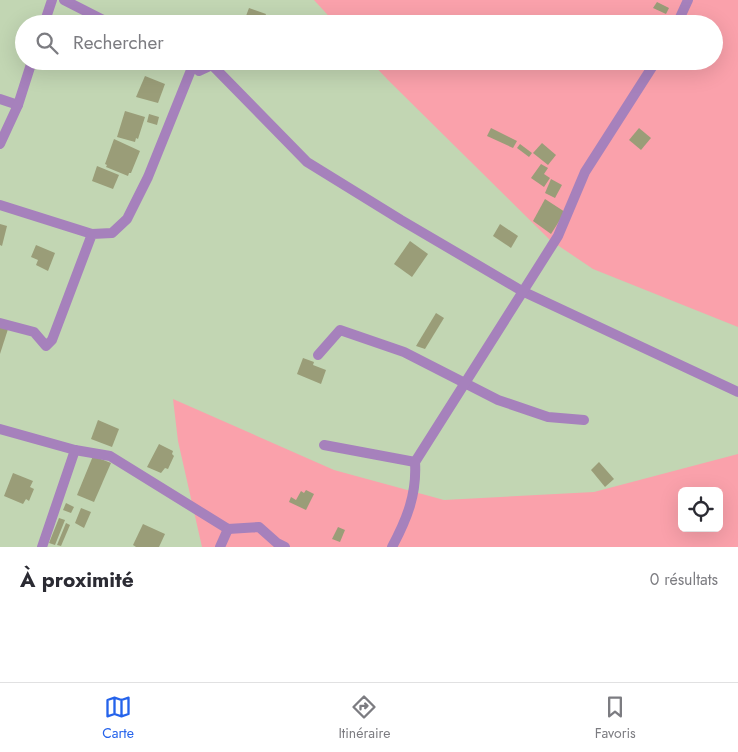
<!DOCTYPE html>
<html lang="fr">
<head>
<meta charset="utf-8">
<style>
  :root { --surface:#fff; --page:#f7f7f7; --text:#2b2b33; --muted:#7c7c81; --line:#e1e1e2; --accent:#2563eb }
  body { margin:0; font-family:Jost,sans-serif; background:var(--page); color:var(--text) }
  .controls { position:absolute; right:15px; bottom:15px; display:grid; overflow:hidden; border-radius:8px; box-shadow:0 5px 20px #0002 }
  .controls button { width:45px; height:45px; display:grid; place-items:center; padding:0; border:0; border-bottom:1px solid var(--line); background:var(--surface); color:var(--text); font:25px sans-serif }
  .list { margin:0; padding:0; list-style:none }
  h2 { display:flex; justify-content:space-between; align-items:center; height:65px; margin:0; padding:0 20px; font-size:21px }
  h2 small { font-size:16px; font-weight:400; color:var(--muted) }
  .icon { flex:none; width:28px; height:28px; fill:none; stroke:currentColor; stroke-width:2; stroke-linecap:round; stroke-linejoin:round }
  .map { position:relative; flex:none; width:738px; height:547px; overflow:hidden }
  .search { position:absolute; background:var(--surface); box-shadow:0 5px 20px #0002; left:15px; right:15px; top:15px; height:55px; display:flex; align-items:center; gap:12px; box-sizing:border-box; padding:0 18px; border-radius:28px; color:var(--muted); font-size:19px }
  .sheet { height:135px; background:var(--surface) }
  nav { display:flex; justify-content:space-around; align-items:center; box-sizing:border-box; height:70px; border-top:1px solid var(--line); background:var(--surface); font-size:14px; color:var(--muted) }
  nav a { display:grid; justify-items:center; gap:2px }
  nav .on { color:var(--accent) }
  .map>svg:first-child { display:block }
</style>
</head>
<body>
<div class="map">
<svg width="738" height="547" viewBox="0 0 738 547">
  <rect width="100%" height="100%" fill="#c2d6b3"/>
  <g fill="#faa1ab" fill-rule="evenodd">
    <path d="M314 0H738V327L593 269 550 240 388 80 370 61H714V24H336Z"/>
    <path d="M173 399 334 470 444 500 594 492 738 454V547H202L178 441ZM682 491H719V528H682Z"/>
  </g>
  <g fill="#9a9d78">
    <path d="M657 2 669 8 666 14 653 8Z"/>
    <path d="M249 8 266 14 262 24H243Z"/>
    <path d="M272 16 285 22 284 24H268Z"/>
    <path d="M145 76 165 84 158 103 136 97Z"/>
    <path d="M125 111 145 117 138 139 136 138 135 142 117 137Z"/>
    <path d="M149 114 159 117 157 125 147 122Z"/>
    <path d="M491 128 517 141 513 148 487 136Z"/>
    <path d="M639 128 651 138 641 150 629 140Z"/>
    <path d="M114 139 140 151 131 173H129L128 176 106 167 107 165 105 164Z"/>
    <path d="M542 143 556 155 548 165 533 153Z"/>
    <path d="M520 144 532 153 529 157 517 148Z"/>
    <path d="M541 164 548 168 544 174 550 178 544 187 531 178Z"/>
    <path d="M97 166 119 175 113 189 92 181Z"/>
    <path d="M551 179 562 185 555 198 545 193Z"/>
    <path d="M545 199 565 212 551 234 533 221Z"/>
    <path d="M0 224 7 226 2 246 0 245Z"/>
    <path d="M500 224 518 236 511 248 493 236Z"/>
    <path d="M410 241 428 254 412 277 394 264Z"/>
    <path d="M36 245 55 253 48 271 36 265 38 260 31 257Z"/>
    <path d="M436 313 444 318 425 349 416 346Z"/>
    <path d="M0 326 8 329 0 354Z"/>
    <path d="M303 358 314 362 313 365 326 370 321 384 297 374Z"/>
    <path d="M98 420 119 429 112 447 91 439Z"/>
    <path d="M159 444 173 451 172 454 174 456 168 469 165 468 161 473 147 467Z"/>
    <path d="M93 456 111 463 94 502 77 495Z"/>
    <path d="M599 462 614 479 605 487 591 470Z"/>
    <path d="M13 473 33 481 30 487 34 489 29 501 26 499 23 504 4 496Z"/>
    <path d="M306 490 314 494 306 510 289 502 291 497 296 500 301 491 304 493Z"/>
    <path d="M66 503 74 507 71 513 63 510Z"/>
    <path d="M81 508 91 512 84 528 75 523Z"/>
    <path d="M59 518 65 520 55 545 49 543Z"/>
    <path d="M66 523 70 525 61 546 57 545Z"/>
    <path d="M143 524 165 534 159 547H136L133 545Z"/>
    <path d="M338 527 345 530 340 542 332 539Z"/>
  </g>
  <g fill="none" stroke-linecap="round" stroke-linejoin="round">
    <g stroke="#a681bc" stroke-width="10">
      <path d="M64 0 111 24"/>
      <path d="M44 24 52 0"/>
      <path d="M677 24 688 0"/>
      <path d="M0 99 18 105"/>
      <path d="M0 144 18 105 32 61"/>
      <path d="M0 205 92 234"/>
      <path d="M0 323 34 332 46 346 52 340 92 234 112 233 127 219 148 177 193 65 199 71 212 65 307 162 401 220 522 291 738 392"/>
      <path d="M318 355 340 330 404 352 498 400 548 417 584 420"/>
      <path d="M0 429 75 450 110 456 228 529 259 527 277 543 285 547"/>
      <path d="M324 445 415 462"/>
      <path d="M42 547 75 450"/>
      <path d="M220 547 228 529"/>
      <path d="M392 547C407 519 417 494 415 462L558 236 585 172 656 61"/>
    </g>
  </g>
</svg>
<div class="controls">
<button><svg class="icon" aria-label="locate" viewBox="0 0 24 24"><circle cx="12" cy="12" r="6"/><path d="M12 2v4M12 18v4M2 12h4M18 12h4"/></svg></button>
</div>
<div class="search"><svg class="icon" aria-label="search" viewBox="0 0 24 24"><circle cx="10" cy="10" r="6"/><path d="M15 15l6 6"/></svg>Rechercher</div>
</div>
<section class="sheet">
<h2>À proximité<small>0 résultats</small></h2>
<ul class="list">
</ul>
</section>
<nav>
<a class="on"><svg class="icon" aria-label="map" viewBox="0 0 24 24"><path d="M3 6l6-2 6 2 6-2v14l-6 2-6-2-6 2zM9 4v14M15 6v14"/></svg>Carte</a>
<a><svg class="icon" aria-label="directions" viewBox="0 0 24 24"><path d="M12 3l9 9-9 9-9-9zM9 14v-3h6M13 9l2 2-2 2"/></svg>Itinéraire</a>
<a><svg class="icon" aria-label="saved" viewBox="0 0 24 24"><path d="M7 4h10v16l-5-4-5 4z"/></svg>Favoris</a>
</nav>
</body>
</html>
